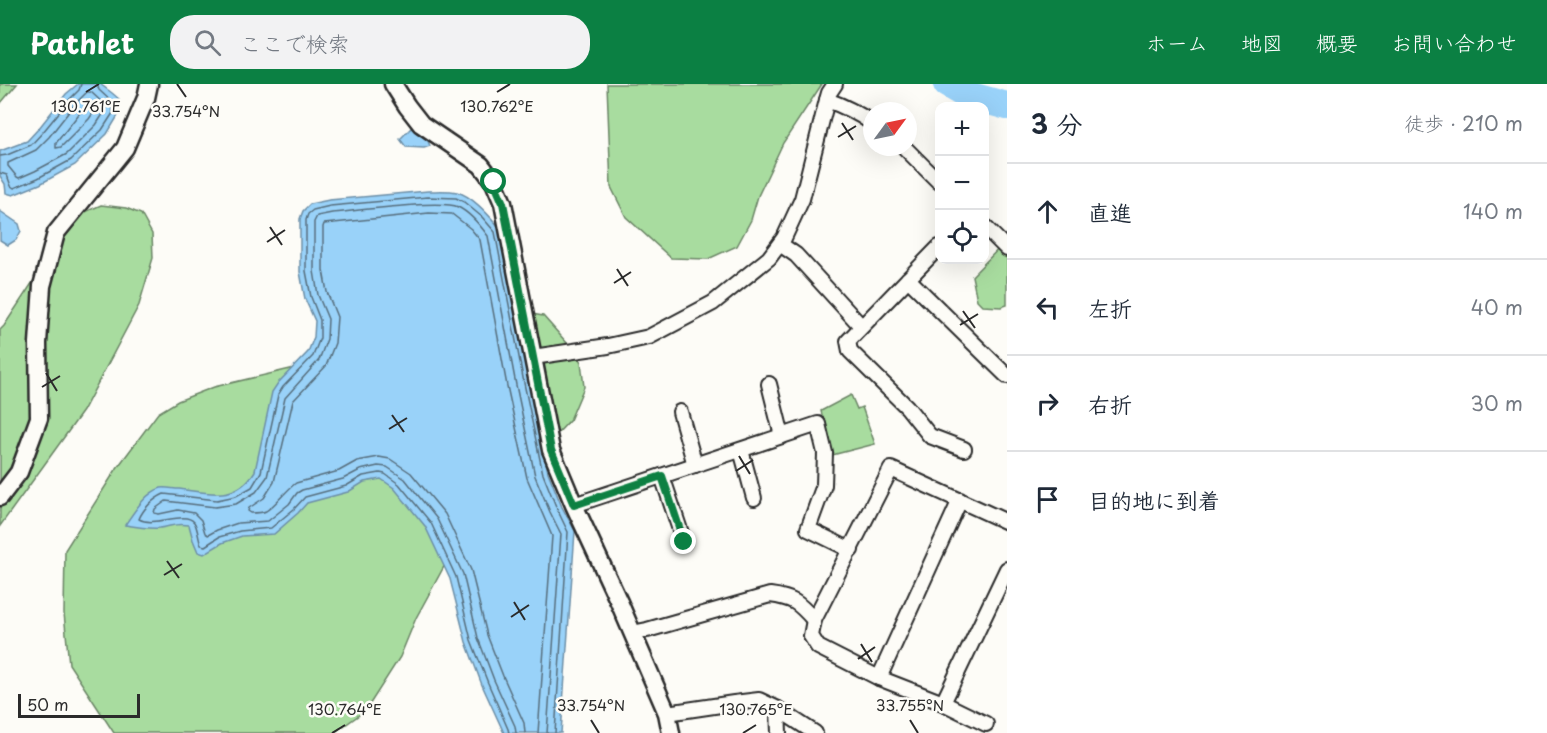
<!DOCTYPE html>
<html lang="ja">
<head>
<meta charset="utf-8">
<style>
  :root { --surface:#fff; --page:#f2f2f3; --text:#1f2937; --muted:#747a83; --line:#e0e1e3; --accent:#0b8043 }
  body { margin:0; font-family:"Playpen Sans","Klee One",sans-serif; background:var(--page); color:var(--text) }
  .controls { position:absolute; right:18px; top:18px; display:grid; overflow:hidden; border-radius:12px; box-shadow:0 6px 24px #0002 }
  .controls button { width:54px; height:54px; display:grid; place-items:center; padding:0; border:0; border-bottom:2px solid var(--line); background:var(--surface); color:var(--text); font:30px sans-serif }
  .compass { position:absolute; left:863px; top:18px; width:54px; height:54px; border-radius:50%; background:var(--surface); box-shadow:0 6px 24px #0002; rotate:57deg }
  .scale { position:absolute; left:18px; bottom:15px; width:122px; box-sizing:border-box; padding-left:6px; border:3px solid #2b2b2b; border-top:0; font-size:16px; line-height:21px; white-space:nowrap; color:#2b2b2b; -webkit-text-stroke:4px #fdfcf7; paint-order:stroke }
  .stop { position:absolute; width:18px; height:18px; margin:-14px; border:4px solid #0b8043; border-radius:50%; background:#fff }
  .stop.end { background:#0b8043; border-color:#fff; box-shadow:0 2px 6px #0008 }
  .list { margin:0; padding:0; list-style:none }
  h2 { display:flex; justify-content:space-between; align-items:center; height:78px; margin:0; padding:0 24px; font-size:26px }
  h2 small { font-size:20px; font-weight:400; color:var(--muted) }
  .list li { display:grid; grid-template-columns:39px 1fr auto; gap:18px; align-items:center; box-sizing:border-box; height:96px; padding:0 24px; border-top:2px solid var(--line) }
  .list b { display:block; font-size:22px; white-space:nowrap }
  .list em { font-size:20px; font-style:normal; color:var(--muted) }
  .icon { flex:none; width:33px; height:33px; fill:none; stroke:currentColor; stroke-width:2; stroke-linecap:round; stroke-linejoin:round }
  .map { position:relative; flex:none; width:1007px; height:649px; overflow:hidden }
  header { display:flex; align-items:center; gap:36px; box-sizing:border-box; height:84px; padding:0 30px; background:var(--accent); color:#fff }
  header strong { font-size:28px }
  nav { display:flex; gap:33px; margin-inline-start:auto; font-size:21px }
  .search { width:420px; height:54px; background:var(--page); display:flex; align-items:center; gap:15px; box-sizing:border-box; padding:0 21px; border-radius:24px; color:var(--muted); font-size:22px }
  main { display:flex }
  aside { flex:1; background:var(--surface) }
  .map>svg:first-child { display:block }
</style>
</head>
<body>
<header>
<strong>Pathlet</strong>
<div class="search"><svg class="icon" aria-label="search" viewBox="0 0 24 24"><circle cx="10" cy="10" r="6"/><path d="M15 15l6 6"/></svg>ここで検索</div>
<nav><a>ホーム</a><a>地図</a><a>概要</a><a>お問い合わせ</a></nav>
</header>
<main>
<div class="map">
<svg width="1007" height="649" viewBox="0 0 1007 649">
  <rect width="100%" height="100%" fill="#fdfcf7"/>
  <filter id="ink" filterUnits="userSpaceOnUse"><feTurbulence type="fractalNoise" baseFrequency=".0167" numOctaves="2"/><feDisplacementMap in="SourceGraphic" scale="12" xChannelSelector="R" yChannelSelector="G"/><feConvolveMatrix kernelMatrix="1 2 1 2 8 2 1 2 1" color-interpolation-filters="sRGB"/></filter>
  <g filter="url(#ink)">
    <g fill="#a8dc9f" stroke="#6a8465" stroke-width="1.5">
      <path d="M0 0H17L0 20Z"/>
      <path d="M607 0H822L783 59 758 112 751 136 737 162 708 175 671 174 626 133 611 103Z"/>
      <path d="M101 121 126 124 141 130 152 150 153 174 139 221 83 327 0 442V246L4 242 76 132Z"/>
      <path d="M1007 156V221L1001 223 983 222 977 216 972 192Z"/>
      <path d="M526 229 543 232 575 268 581 278 584 303 570 336 459 455 416 534 400 573 366 626 334 649H114L69 580 64 529 65 466 117 384 158 329 178 317 214 303Z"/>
      <path d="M851 311 857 325 862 323 875 360 832 371 821 327Z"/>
    </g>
    <g fill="#99d2f9" stroke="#6d8fa7" stroke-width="1.5">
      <path d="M78 0H100L112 9 119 15V30L107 50 75 81 40 100 13 111 6 109 5 100 0 92V67L27 57 39 44 66 10Z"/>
      <path d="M411 44 428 57 430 62 424 64 406 63 400 55Z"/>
      <path d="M428 107C437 107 448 106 457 108 473 112 491 134 501 145L529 298 548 388 562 423 575 447 561 649H504L482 601 466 558 450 495 425 442 394 404 381 395 364 398 348 408 307 419 298 429 274 450 242 452 222 459 204 470 198 468 193 456 189 441C175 439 173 442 160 444 148 445 137 443 125 441 134 428 145 409 161 404 166 403 174 405 179 405 210 409 236 418 255 387L272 308 278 299 308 268 314 253 315 237 305 215 300 188V135L303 127 310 120 329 116Z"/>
      <path d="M0 127 19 140 21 147 16 156 8 161 0 156Z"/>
    </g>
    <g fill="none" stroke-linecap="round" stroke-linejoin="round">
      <g stroke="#576e7d" stroke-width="1.5">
        <path d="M87 8H91L105 21V27L96 41 67 70 35 87 19 94 17 93 8 82V79L36 66 49 53 75 20Z"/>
        <path d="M89 21 94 23 95 26 89 35 61 63 56 64V59L82 26Z"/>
        <path d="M0 72 7 71 31 61 43 48 70 15 79 6 81 0"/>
        <path d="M0 89 7 91 11 102 14 104 38 94 71 76 102 46 113 29 112 18 99 6 97 0"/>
        <path d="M509 649 508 645 488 599 471 556 456 493 431 439 399 400 385 390 380 389 363 392 346 402 305 413 294 425 271 444 240 447 219 453 205 462 201 461C198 454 198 444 194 438 184 426 155 444 139 435 143 425 153 415 164 410L217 416 236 412 252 403 261 388 278 311 283 303 313 272 320 254V236L311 213 306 187V136L308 130 313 126 330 122 428 113 456 114 464 118 482 133 495 148 524 299 543 390 557 425 568 448 555 649"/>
        <path d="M516 649 515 642 494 596 478 554 463 490 437 435 405 395 387 383 378 382 360 386 343 395 302 406 297 409 289 420 268 437 238 439 217 446 208 451 205 449 201 436 194 429 178 426 159 430 154 429 155 425 166 417 215 423 236 420 256 408 267 393 285 314 319 276 327 255 328 235 318 211 314 187V138L317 132 332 129C354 127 442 115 458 123 470 129 480 141 488 152L516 301 535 392 550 428 561 450 547 649"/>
        <path d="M525 649 524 639 503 592 487 551 471 486 445 430 411 389 390 375 379 373 357 377 339 387 296 399C285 407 278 419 266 427 262 429 256 429 251 429L248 427 249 424 264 414 274 398 293 317 326 282 335 259 337 233 327 208 323 186V143L324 140 429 129 452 130 471 145 480 156 507 302 527 394 552 452 538 649"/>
      </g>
      <path stroke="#99d2f9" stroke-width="28" d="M947 0 964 10 1007 22"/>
      <defs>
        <g id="minor">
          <path d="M827 16C844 22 858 29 872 39"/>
          <path d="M904 63 939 98"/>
          <path d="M984 142 1007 165"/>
          <path d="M780 160 796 171 861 242"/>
          <path d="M939 163 848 257 850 267 907 323 930 352 964 365"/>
          <path d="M908 195 1007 292"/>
          <path d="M533 273 608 262 649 253 713 219 769 174 784 154 802 115 827 16 829 9 835 0"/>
          <path d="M769 300 782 352"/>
          <path d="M680 328 695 381"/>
          <path d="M741 366 754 414"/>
          <path d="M662 392 684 458"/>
          <path d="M574 421 818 340 825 369 824 401 808 445 851 466"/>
          <path d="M1007 438 891 385 814 536 811 552 818 563 879 594 943 619 1007 485"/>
          <path d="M632 549 647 546 770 511C793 514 798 518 814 536"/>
          <path d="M879 594 960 416"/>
          <path d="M943 619 986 640"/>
          <path d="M778 625 779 649"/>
          <path d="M667 629 734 619 759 616 778 625 815 649"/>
        </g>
        <g id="tertiary">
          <path d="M393 0 407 22 421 40 481 81 494 98 503 119 551 366 574 421 619 518 667 629 671 649"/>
          <path d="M0 413 19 388 39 334 38 259 42 202 56 149 125 64 146 14 149 0"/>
        </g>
      </defs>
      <use href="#minor" stroke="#2b2b2b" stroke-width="18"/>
      <use href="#tertiary" stroke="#2b2b2b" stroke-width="21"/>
      <use href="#minor" stroke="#fdfcf7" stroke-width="14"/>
      <use href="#tertiary" stroke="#fdfcf7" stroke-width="16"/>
    </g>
  </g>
  <g fill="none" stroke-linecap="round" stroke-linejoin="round" filter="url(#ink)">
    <path stroke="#0b8043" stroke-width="8" d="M494 98 503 119 551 366 574 421 662 392 684 458"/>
  </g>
  <path fill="none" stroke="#2b2b2b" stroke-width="2" d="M177 0 186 13M86 8 99 0M497 8 510 0M842 39 853 56M838 53 856 42M270 143 282 161M267 158 285 146M617 185 628 202M614 199 631 188M963 227 975 244M960 241 978 230M46 289 57 307M42 303 60 292M392 331 404 348M389 345 407 334M739 372 750 390M736 387 753 376M167 477 179 494M164 491 182 480M514 518 525 536M511 533 529 521M861 560 872 578M858 575 875 563M591 636 599 649M910 636 918 649M332 649 345 641M743 649 756 641"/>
  <g font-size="15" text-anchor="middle" fill="#2b2b2b" stroke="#fdfcf7" stroke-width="5" stroke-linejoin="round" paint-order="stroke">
    <text x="86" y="28">130.761°E</text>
    <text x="497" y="28">130.762°E</text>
    <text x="186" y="33">33.754°N</text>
    <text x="591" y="627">33.754°N</text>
    <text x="910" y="627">33.755°N</text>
    <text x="345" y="631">130.764°E</text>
    <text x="756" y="631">130.765°E</text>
  </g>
</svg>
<div class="controls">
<button>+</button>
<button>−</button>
<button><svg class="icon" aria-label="locate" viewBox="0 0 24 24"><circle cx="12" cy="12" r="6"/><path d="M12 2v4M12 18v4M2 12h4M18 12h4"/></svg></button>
</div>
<svg class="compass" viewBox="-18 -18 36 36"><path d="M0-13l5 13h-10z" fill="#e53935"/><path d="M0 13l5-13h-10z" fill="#747a83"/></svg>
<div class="scale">50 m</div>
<div class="stop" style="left:494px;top:98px"></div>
<div class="stop end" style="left:684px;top:458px"></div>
</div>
<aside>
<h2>3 分<small>徒歩 · 210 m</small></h2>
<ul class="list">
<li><svg class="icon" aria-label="ahead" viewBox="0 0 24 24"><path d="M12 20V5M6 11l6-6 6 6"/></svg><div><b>直進</b></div><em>140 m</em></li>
<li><svg class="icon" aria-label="left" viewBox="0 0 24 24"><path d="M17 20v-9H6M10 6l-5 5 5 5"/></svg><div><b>左折</b></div><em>40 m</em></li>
<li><svg class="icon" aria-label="right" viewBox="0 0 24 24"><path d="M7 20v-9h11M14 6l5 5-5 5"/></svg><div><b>右折</b></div><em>30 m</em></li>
<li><svg class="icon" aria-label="arrive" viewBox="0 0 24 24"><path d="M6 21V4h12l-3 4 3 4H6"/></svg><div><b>目的地に到着</b></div></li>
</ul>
</aside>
</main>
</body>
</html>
